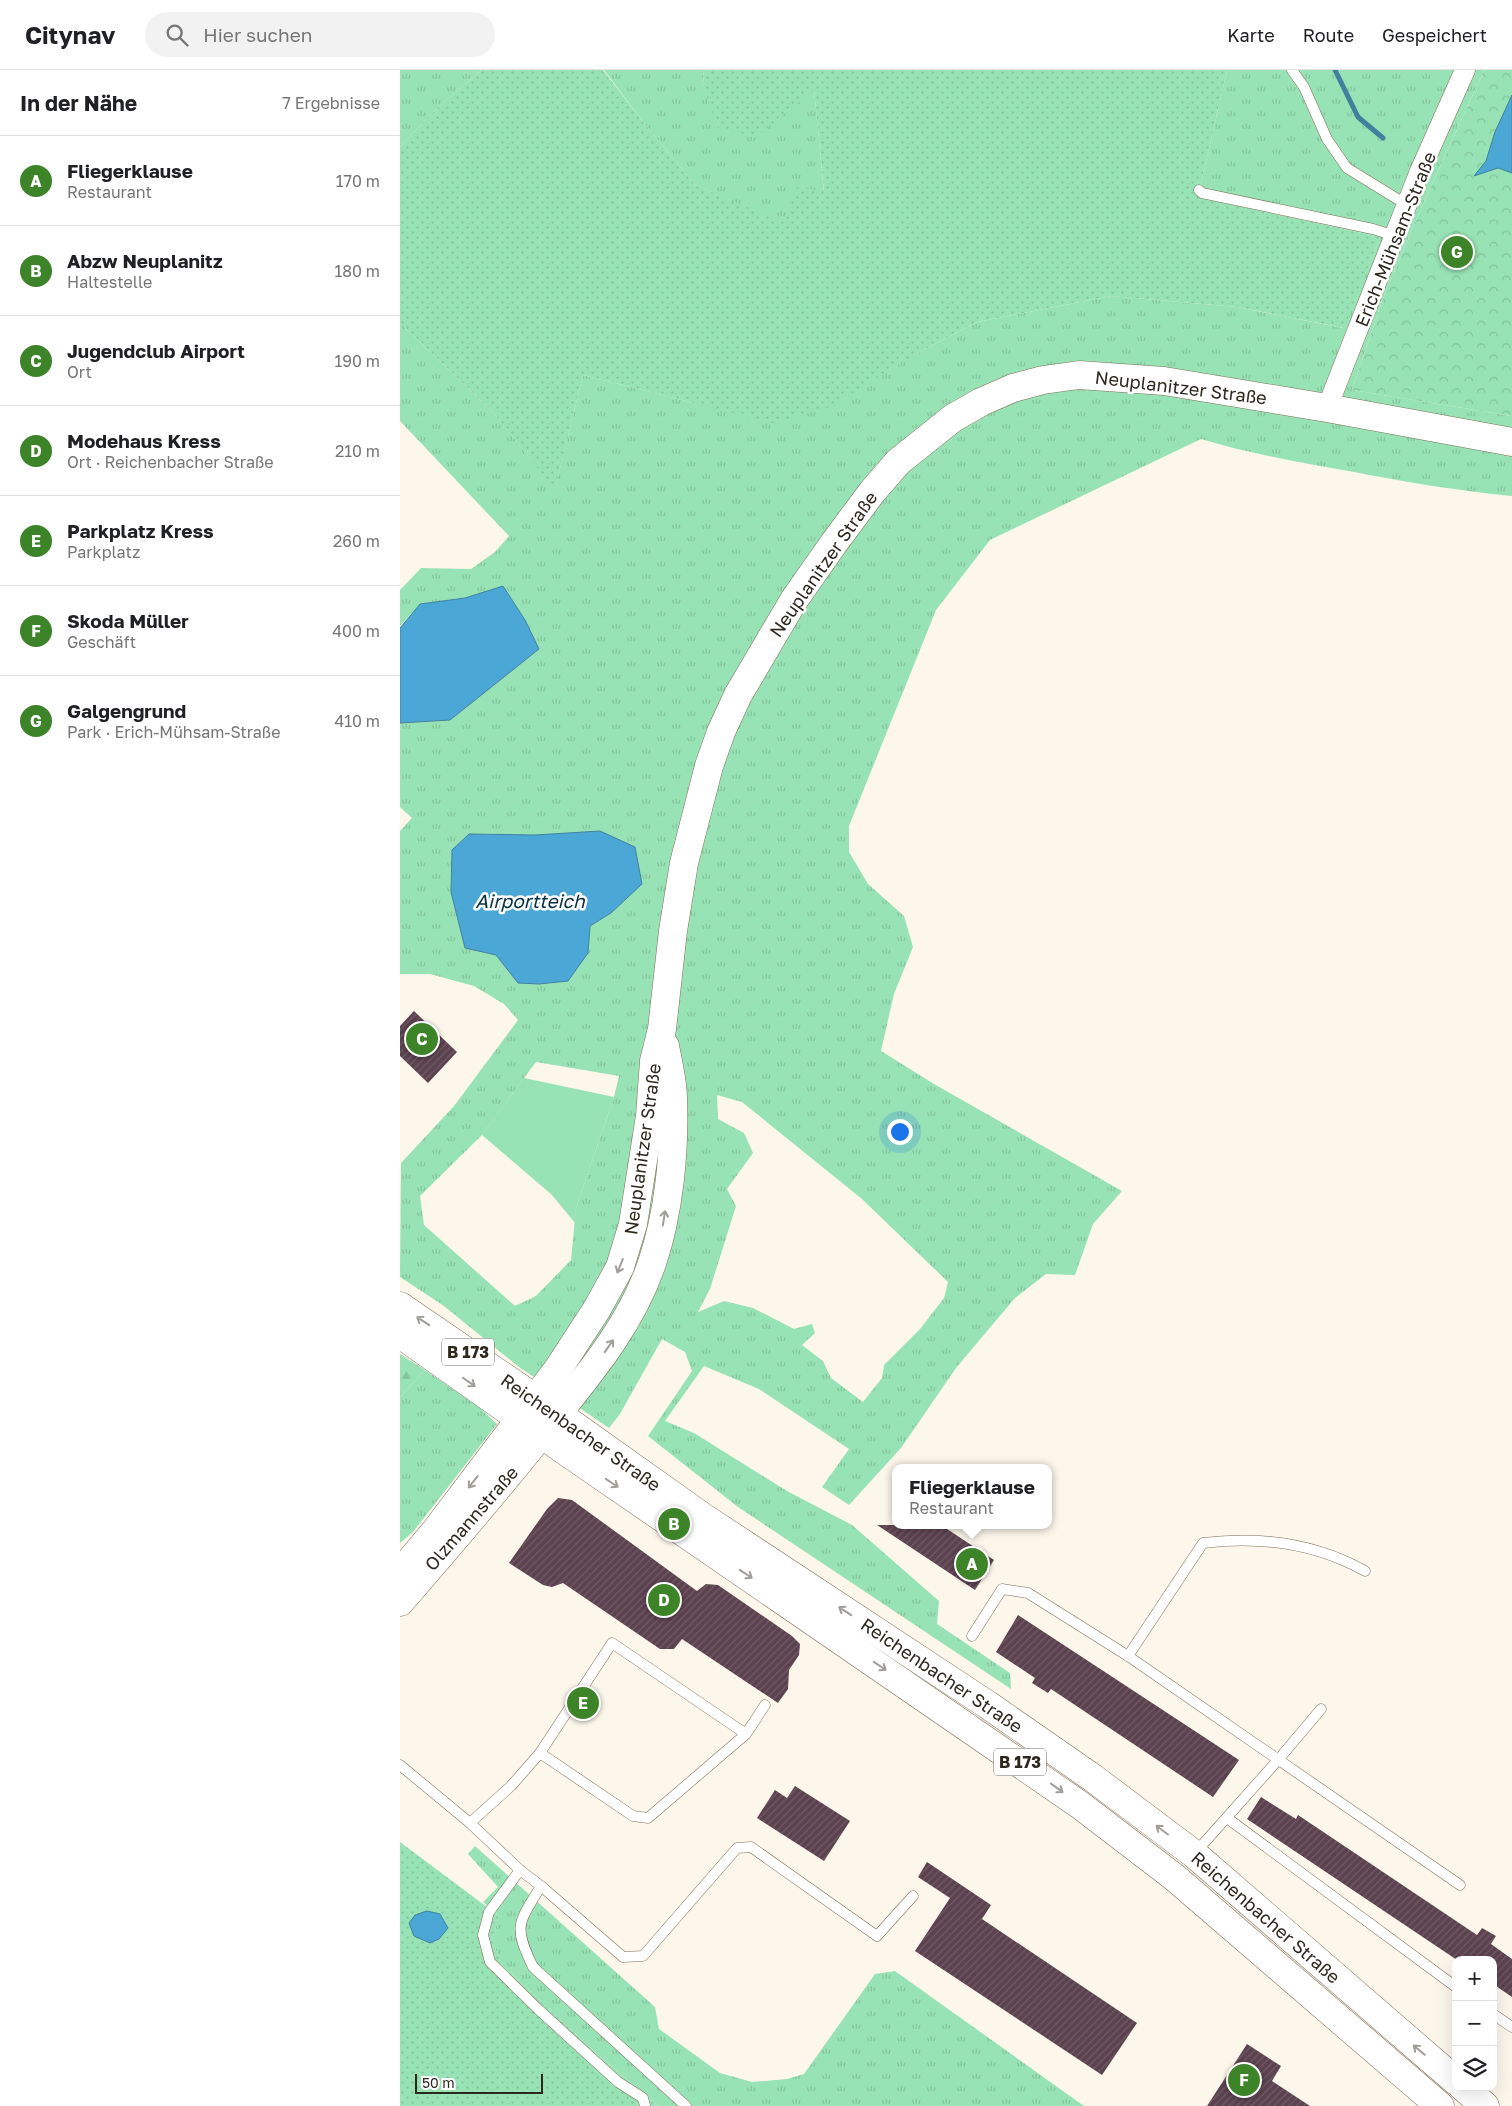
<!DOCTYPE html>
<html lang="de">
<head>
<meta charset="utf-8">
<style>
  :root { --surface:#fff; --page:#f2f2f2; --text:#202124; --muted:#757577; --line:#e0e0e0; --accent:#3d8429 }
  body { margin:0; font-family:"Golos Text",sans-serif; background:var(--page); color:var(--text) }
  .controls { position:absolute; right:15px; bottom:15px; display:grid; overflow:hidden; border-radius:10px; box-shadow:0 5px 20px #0002 }
  .controls button { width:45px; height:45px; display:grid; place-items:center; padding:0; border:0; border-bottom:1px solid var(--line); background:var(--surface); color:var(--text); font:25px sans-serif }
  .scale { position:absolute; left:15px; bottom:12px; width:128px; box-sizing:border-box; padding-left:5px; border:2px solid #2e271d; border-top:0; font-size:14px; line-height:18px; white-space:nowrap; color:#2e271d; -webkit-text-stroke:4px #fff; paint-order:stroke }
  .you { position:absolute; left:499px; top:1061px; width:18px; height:18px; margin:-12px; border:4px solid #fff; border-radius:50%; background:#1a73e8; box-shadow:0 0 0 8px #1a73e833 }
  .badge { display:grid; place-items:center; width:32px; height:32px; border-radius:50%; background:var(--accent); color:#fff; font-size:16px; font-weight:700 }
  .pin { position:absolute; translate:-50% -50%; border:2px solid #fff; box-shadow:0 1px 5px #0006 }
  .popup { position:absolute; left:492px; top:1394px; width:160px; height:65px; box-sizing:border-box; display:grid; place-content:center; border-radius:10px; background:var(--surface); filter:drop-shadow(0 1px 4px #0005); font-size:16px; white-space:nowrap; color:var(--muted) }
  .popup b { font-size:19px; color:var(--text) }
  .popup::after { content:''; position:absolute; left:50%; top:100%; margin-left:-10px; border:10px solid transparent; border-top-color:var(--surface) }
  .list { margin:0; padding:0; list-style:none }
  h2 { display:flex; justify-content:space-between; align-items:center; height:65px; margin:0; padding:0 20px; font-size:21px }
  h2 small { font-size:16px; font-weight:400; color:var(--muted) }
  .list li { display:grid; grid-template-columns:32px 1fr auto; gap:15px; align-items:center; box-sizing:border-box; height:90px; padding:0 20px; border-top:1px solid var(--line) }
  .list b { display:block; font-size:19px; white-space:nowrap }
  .list p { margin:0; font-size:16px; white-space:nowrap; color:var(--muted) }
  .list em { font-size:16px; font-style:normal; color:var(--muted) }
  .icon { flex:none; width:28px; height:28px; fill:none; stroke:currentColor; stroke-width:2; stroke-linecap:round; stroke-linejoin:round }
  .map { position:relative; flex:none; width:1112px; height:2036px; overflow:hidden }
  header { display:flex; align-items:center; gap:30px; box-sizing:border-box; height:70px; padding:0 25px; background:var(--surface); border-bottom:1px solid var(--line) }
  header strong { font-size:24px }
  nav { display:flex; gap:28px; margin-inline-start:auto; font-size:18px }
  .search { width:350px; height:45px; background:var(--page); display:flex; align-items:center; gap:12px; box-sizing:border-box; padding:0 18px; border-radius:28px; color:var(--muted); font-size:19px }
  main { display:flex }
  aside { flex:1; background:var(--surface) }
  .map>svg:first-child { display:block }
</style>
</head>
<body>
<header>
<strong>Citynav</strong>
<div class="search"><svg class="icon" aria-label="search" viewBox="0 0 24 24"><circle cx="10" cy="10" r="6"/><path d="M15 15l6 6"/></svg>Hier suchen</div>
<nav><a>Karte</a><a>Route</a><a>Gespeichert</a></nav>
</header>
<main>
<aside>
<h2>In der Nähe<small>7 Ergebnisse</small></h2>
<ul class="list">
<li><span class="badge">A</span><div><b>Fliegerklause</b><p>Restaurant</p></div><em>170 m</em></li>
<li><span class="badge">B</span><div><b>Abzw Neuplanitz</b><p>Haltestelle</p></div><em>180 m</em></li>
<li><span class="badge">C</span><div><b>Jugendclub Airport</b><p>Ort</p></div><em>190 m</em></li>
<li><span class="badge">D</span><div><b>Modehaus Kress</b><p>Ort · Reichenbacher Straße</p></div><em>210 m</em></li>
<li><span class="badge">E</span><div><b>Parkplatz Kress</b><p>Parkplatz</p></div><em>260 m</em></li>
<li><span class="badge">F</span><div><b>Skoda Müller</b><p>Geschäft</p></div><em>400 m</em></li>
<li><span class="badge">G</span><div><b>Galgengrund</b><p>Park · Erich-Mühsam-Straße</p></div><em>410 m</em></li>
</ul>
</aside>
<div class="map">
<svg width="1112" height="2036" viewBox="0 0 1112 2036">
  <defs>
    <pattern id="grass-tufts" width="24" height="20" patternUnits="userSpaceOnUse" patternTransform="scale(1.25)"><rect width="24" height="20" fill="#98e3b5"/><path d="M3 7l-1-3M5 7V3M7 7l1-3M15 17l-1-3M17 17v-4M19 17l1-3" fill="none" stroke="#83c39b"/></pattern>
    <pattern id="forest-firs" width="22" height="20" patternUnits="userSpaceOnUse" patternTransform="scale(1.25)"><rect width="22" height="20" fill="#98e3b5"/><path d="M5 1l3.5 6h-7zM16 11l3.5 6h-7z" fill="#83c39b"/></pattern>
    <pattern id="park-crowns" width="20" height="18" patternUnits="userSpaceOnUse" patternTransform="scale(1.25)"><rect width="20" height="18" fill="#98e3b5"/><path d="M2 6a3 3 0 1 1 6 0M12 15a3 3 0 1 1 6 0" fill="none" stroke="#83c39b"/></pattern>
    <pattern id="garden-dots" width="8" height="8" patternUnits="userSpaceOnUse" patternTransform="scale(1.25)"><rect width="8" height="8" fill="#98e3b5"/><path d="M2 2h.1M6 6h.1" fill="none" stroke="#83c39b" stroke-width="1.8" stroke-linecap="round"/></pattern>
    <pattern id="building-hatch" width="6" height="6" patternUnits="userSpaceOnUse" patternTransform="scale(1.25)"><rect width="6" height="6" fill="#5c424f"/><path d="M-1 1l2-2M0 6l6-6M5 7l2-2" fill="none" stroke="#705b65"/></pattern>
  </defs>
  <rect width="100%" height="100%" fill="#fdf6eb"/>
  <g fill="url(#grass-tufts)" fill-rule="evenodd">
    <path d="M0 0H82L36 39 0 77Z"/>
    <path d="M204 0H304L303 16 414 19 424 122 385 154 295 115 244 53Z"/>
    <path d="M827 0H1084L1023 134 982 231 952 320 1112 346V426C1059 421 1006 412 954 402 902 393 851 384 801 369L590 470 536 540 449 756V782L468 814 504 846 513 877 494 924 481 981 534 1014 722 1121 693 1154 675 1205 646 1204 615 1228 556 1298 501 1378 449 1435 422 1417 449 1379 359 1319 304 1296 265 1351 294 1363 387 1421 452 1455 539 1531 537 1554 610 1603 611 1619 338 1437 248 1366 292 1301 285 1282 262 1269 220 1344 209 1358 119 1297 44 1236 0 1207 1 1093 54 1036 118 950 104 934 74 916 30 904H0V761L12 748 0 737V653L50 650 139 579 125 550 103 516 65 528 20 534 0 556V520L21 498 71 499 95 482 109 466 0 351V253L93 342 155 419 183 305 294 333 514 285 577 252 711 226 837 237 943 258 980 167 798 127ZM69 764 135 765 211 843 190 856 188 883 118 913 96 885 65 878 51 822 52 780ZM136 992 219 1006 214 1027 176 1138 171 1190 136 1226 115 1236 24 1155 20 1126 82 1065ZM317 1025 342 1032 462 1129 548 1212 544 1228 520 1259 484 1295 482 1308 463 1332 431 1308 423 1291 402 1275 415 1263 412 1254 394 1259 353 1238 324 1231 298 1242 310 1219 336 1136 327 1119 353 1083 344 1063 318 1049Z"/>
    <path d="M25 1300 80 1338 97 1354 13 1462 0 1473V1327Z"/>
    <path d="M75 1776 255 1937 259 1959 320 2003 352 2012 387 2009 404 2004 475 1904 495 1901 684 2036H258L195 1982 102 1895 92 1870 99 1846 83 1832 98 1817 68 1784Z"/>
  </g>
  <path fill="url(#forest-firs)" d="M0 1284 25 1300 0 1327Z"/>
  <path fill="url(#park-crowns)" d="M1084 0H1112V346L952 320 982 231 1023 134Z"/>
  <g fill="url(#garden-dots)">
    <path d="M82 0H203L244 53 295 115 385 153 395 117 424 121 414 20 355 68 318 58 303 16 304 0H827L798 127 980 167 944 258 837 237 711 226 577 252 514 285 430 337 373 353 183 305 155 420 93 342 0 253V77L36 39Z"/>
    <path d="M0 1772 99 1846 92 1870 102 1895 195 1982 258 2036H0Z"/>
  </g>
  <path fill="#98e3b5" d="M124 1008 214 1027 176 1138 175 1153 152 1125 82 1065Z"/>
  <g fill="#4aa7d6" stroke="#42819e">
    <path d="M1112 25V103L1098 98 1074 106 1086 91 1095 62Z"/>
    <path d="M103 516 125 550 139 579 50 650 0 653V558L20 534 65 528Z"/>
    <path d="M200 761 235 777 242 814 211 843 190 856 188 883 168 911 139 914 118 913 96 885 65 878 51 822 52 780 69 764 135 765Z"/>
    <path d="M27 1841 40 1844 48 1858 39 1869 30 1873 14 1866 9 1853 15 1845Z"/>
  </g>
  <g fill="none" stroke-linecap="round" stroke-linejoin="round">
    <path stroke="#42819e" stroke-width="5" d="M935 0 958 47 983 68"/>
  </g>
  <g fill="url(#building-hatch)">
    <path d="M14 941 57 982 28 1013 0 986V956Z"/>
    <path d="M158 1428 172 1430 297 1521 306 1514 318 1515 392 1566 400 1574 399 1585 389 1600 388 1619 378 1633 282 1569 274 1579H260L163 1513 152 1517 143 1515 109 1493 147 1439Z"/>
    <path d="M477 1455H541L594 1490 575 1520Z"/>
    <path d="M618 1545 839 1690 813 1727 651 1619 648 1623 632 1613 635 1608 596 1582Z"/>
    <path d="M395 1716 450 1751 424 1791 357 1748 375 1720 387 1728Z"/>
    <path d="M861 1727 896 1749 898 1745 1077 1865 1082 1858 1096 1866 1091 1874 1112 1889V1927L1093 1914V1890H1057L847 1749Z"/>
    <path d="M527 1792 591 1835 582 1849 737 1953 702 2005 515 1881 550 1828 518 1807Z"/>
    <path d="M847 1974 881 1996 872 2011 910 2036H807Z"/>
  </g>
  <g fill="none" stroke-linecap="round" stroke-linejoin="round">
    <defs>
      <g id="service">
        <path d="M892 0 904 17 927 69 947 98 1007 135"/>
        <path d="M799 120 802 123 973 159 995 166"/>
        <path d="M572 1566 602 1519 628 1523 728 1586 1060 1815"/>
        <path d="M728 1586 803 1473C860 1466 915 1473 965 1501"/>
        <path d="M140 1683 233 1746 248 1748 346 1664 365 1635"/>
        <path d="M0 1695 70 1753 120 1800 141 1816C118 1854 113 1855 133 1897L286 2036"/>
        <path d="M827 1748 1056 1917"/>
        <path d="M70 1753 111 1716 140 1683 212 1573 346 1664"/>
        <path d="M795 1783 878 1690 921 1639"/>
        <path d="M120 1800 89 1842 83 1865 90 1892 139 1940 218 2012 243 2028 245 2036"/>
        <path d="M141 1816 223 1887 243 1886 337 1778 351 1777 477 1866 513 1826"/>
        <path d="M1093 1944 1112 1957"/>
      </g>
      <path id="minor" d="M927 338 1020 101 1065 0"/>
      <g id="secondary">
        <path d="M0 1503 36 1460 158 1299 197 1239 220 1197 233 1154 250 1046 254 991 262 959 273 861 284 793 309 696 321 662 338 625 394 530 434 473 472 422 498 392 553 348 581 332 613 318 643 310 679 305 764 311 927 338 1112 372"/>
        <path d="M0 1532C54 1470 107 1408 158 1343 195 1297 233 1250 252 1193 269 1143 275 1081 273 1029 273 1011 268 993 265 976"/>
      </g>
      <g id="primary">
        <path d="M0 1236 158 1344 303 1447 588 1635 693 1708 794 1784 1056 2011"/>
        <path d="M0 1264 171 1385 680 1735 774 1807 1040 2036"/>
        <path d="M1063 2017 1085 2036"/>
      </g>
    </defs>
    <use href="#service" stroke="#7d6e56" stroke-width="11"/>
    <use href="#minor" stroke="#7d6e56" stroke-width="21"/>
    <use href="#secondary" stroke="#7d6e56" stroke-width="29"/>
    <use href="#primary" stroke="#7d6e56" stroke-width="29"/>
    <use href="#service" stroke="#fff" stroke-width="10"/>
    <use href="#minor" stroke="#fff" stroke-width="20"/>
    <use href="#secondary" stroke="#fff" stroke-width="28"/>
    <use href="#primary" stroke="#fff" stroke-width="28"/>
  </g>
  <defs><path id="oneway-shaft" d="M-6 0H5M1.5-3L5.5 0L1.5 3" fill="none" stroke-width="1.6" stroke-linecap="round" stroke-linejoin="round" transform="scale(1.25)"/></defs>
  <g stroke="#a19e99">
    <use href="#oneway-shaft" transform="translate(264 1148) rotate(-81)"/>
    <use href="#oneway-shaft" transform="translate(220 1196) rotate(112)"/>
    <use href="#oneway-shaft" transform="translate(23 1251) rotate(-147)"/>
    <use href="#oneway-shaft" transform="translate(209 1276) rotate(-55)"/>
    <use href="#oneway-shaft" transform="translate(69 1312) rotate(35)"/>
    <use href="#oneway-shaft" transform="translate(73 1412) rotate(128)"/>
    <use href="#oneway-shaft" transform="translate(212 1413) rotate(34)"/>
    <use href="#oneway-shaft" transform="translate(346 1504) rotate(34)"/>
    <use href="#oneway-shaft" transform="translate(445 1541) rotate(-147)"/>
    <use href="#oneway-shaft" transform="translate(480 1596) rotate(34)"/>
    <use href="#oneway-shaft" transform="translate(657 1718) rotate(36)"/>
    <use href="#oneway-shaft" transform="translate(762 1760) rotate(-143)"/>
    <use href="#oneway-shaft" transform="translate(1019 1980) rotate(-140)"/>
  </g>
  <g text-anchor="middle" dominant-baseline="central" stroke-width="5" stroke-linejoin="round" paint-order="stroke">
    <g fill="#fff" stroke="#6d6861" stroke-width="1">
      <rect x="42" y="1268.5" width="52" height="27" rx="4"/>
      <rect x="594" y="1678.5" width="52" height="27" rx="4"/>
    </g>
    <g font-size="16" font-weight="bold" fill="#2e271d">
      <text x="68" y="1282">B 173</text>
      <text x="620" y="1692">B 173</text>
    </g>
    <g font-size="18" fill="#2e271d" stroke="#fff">
      <text transform="translate(995 169) rotate(-68)">Erich-Mühsam-Straße</text>
      <text transform="translate(781 317) rotate(7)">Neuplanitzer Straße</text>
      <text transform="translate(423 494) rotate(-55)">Neuplanitzer Straße</text>
      <text transform="translate(242 1079) rotate(-82)">Neuplanitzer Straße</text>
      <text transform="translate(181 1362) rotate(35)">Reichenbacher Straße</text>
      <text transform="translate(71 1448) rotate(-49)">Olzmannstraße</text>
      <text transform="translate(542 1605) rotate(34)">Reichenbacher Straße</text>
      <text transform="translate(866 1847) rotate(41)">Reichenbacher Straße</text>
    </g>
    <g font-size="19" font-style="italic" fill="#063144" stroke="#fff">
      <text x="130" y="830">Airportteich</text>
    </g>
  </g>
</svg>
<div class="controls">
<button>+</button>
<button>−</button>
<button><svg class="icon" aria-label="layers" viewBox="0 0 24 24"><path d="M12 4l9 5-9 5-9-5zM3 14l9 5 9-5"/></svg></button>
</div>
<div class="scale">50 m</div>
<div class="you"></div>
<div class="pin badge" style="left:572px;top:1494px">A</div>
<div class="popup"><b>Fliegerklause</b>Restaurant</div>
<div class="pin badge" style="left:274px;top:1454px">B</div>
<div class="pin badge" style="left:22px;top:969px">C</div>
<div class="pin badge" style="left:264px;top:1530px">D</div>
<div class="pin badge" style="left:183px;top:1633px">E</div>
<div class="pin badge" style="left:844px;top:2010px">F</div>
<div class="pin badge" style="left:1057px;top:182px">G</div>
</div>
</main>
</body>
</html>
